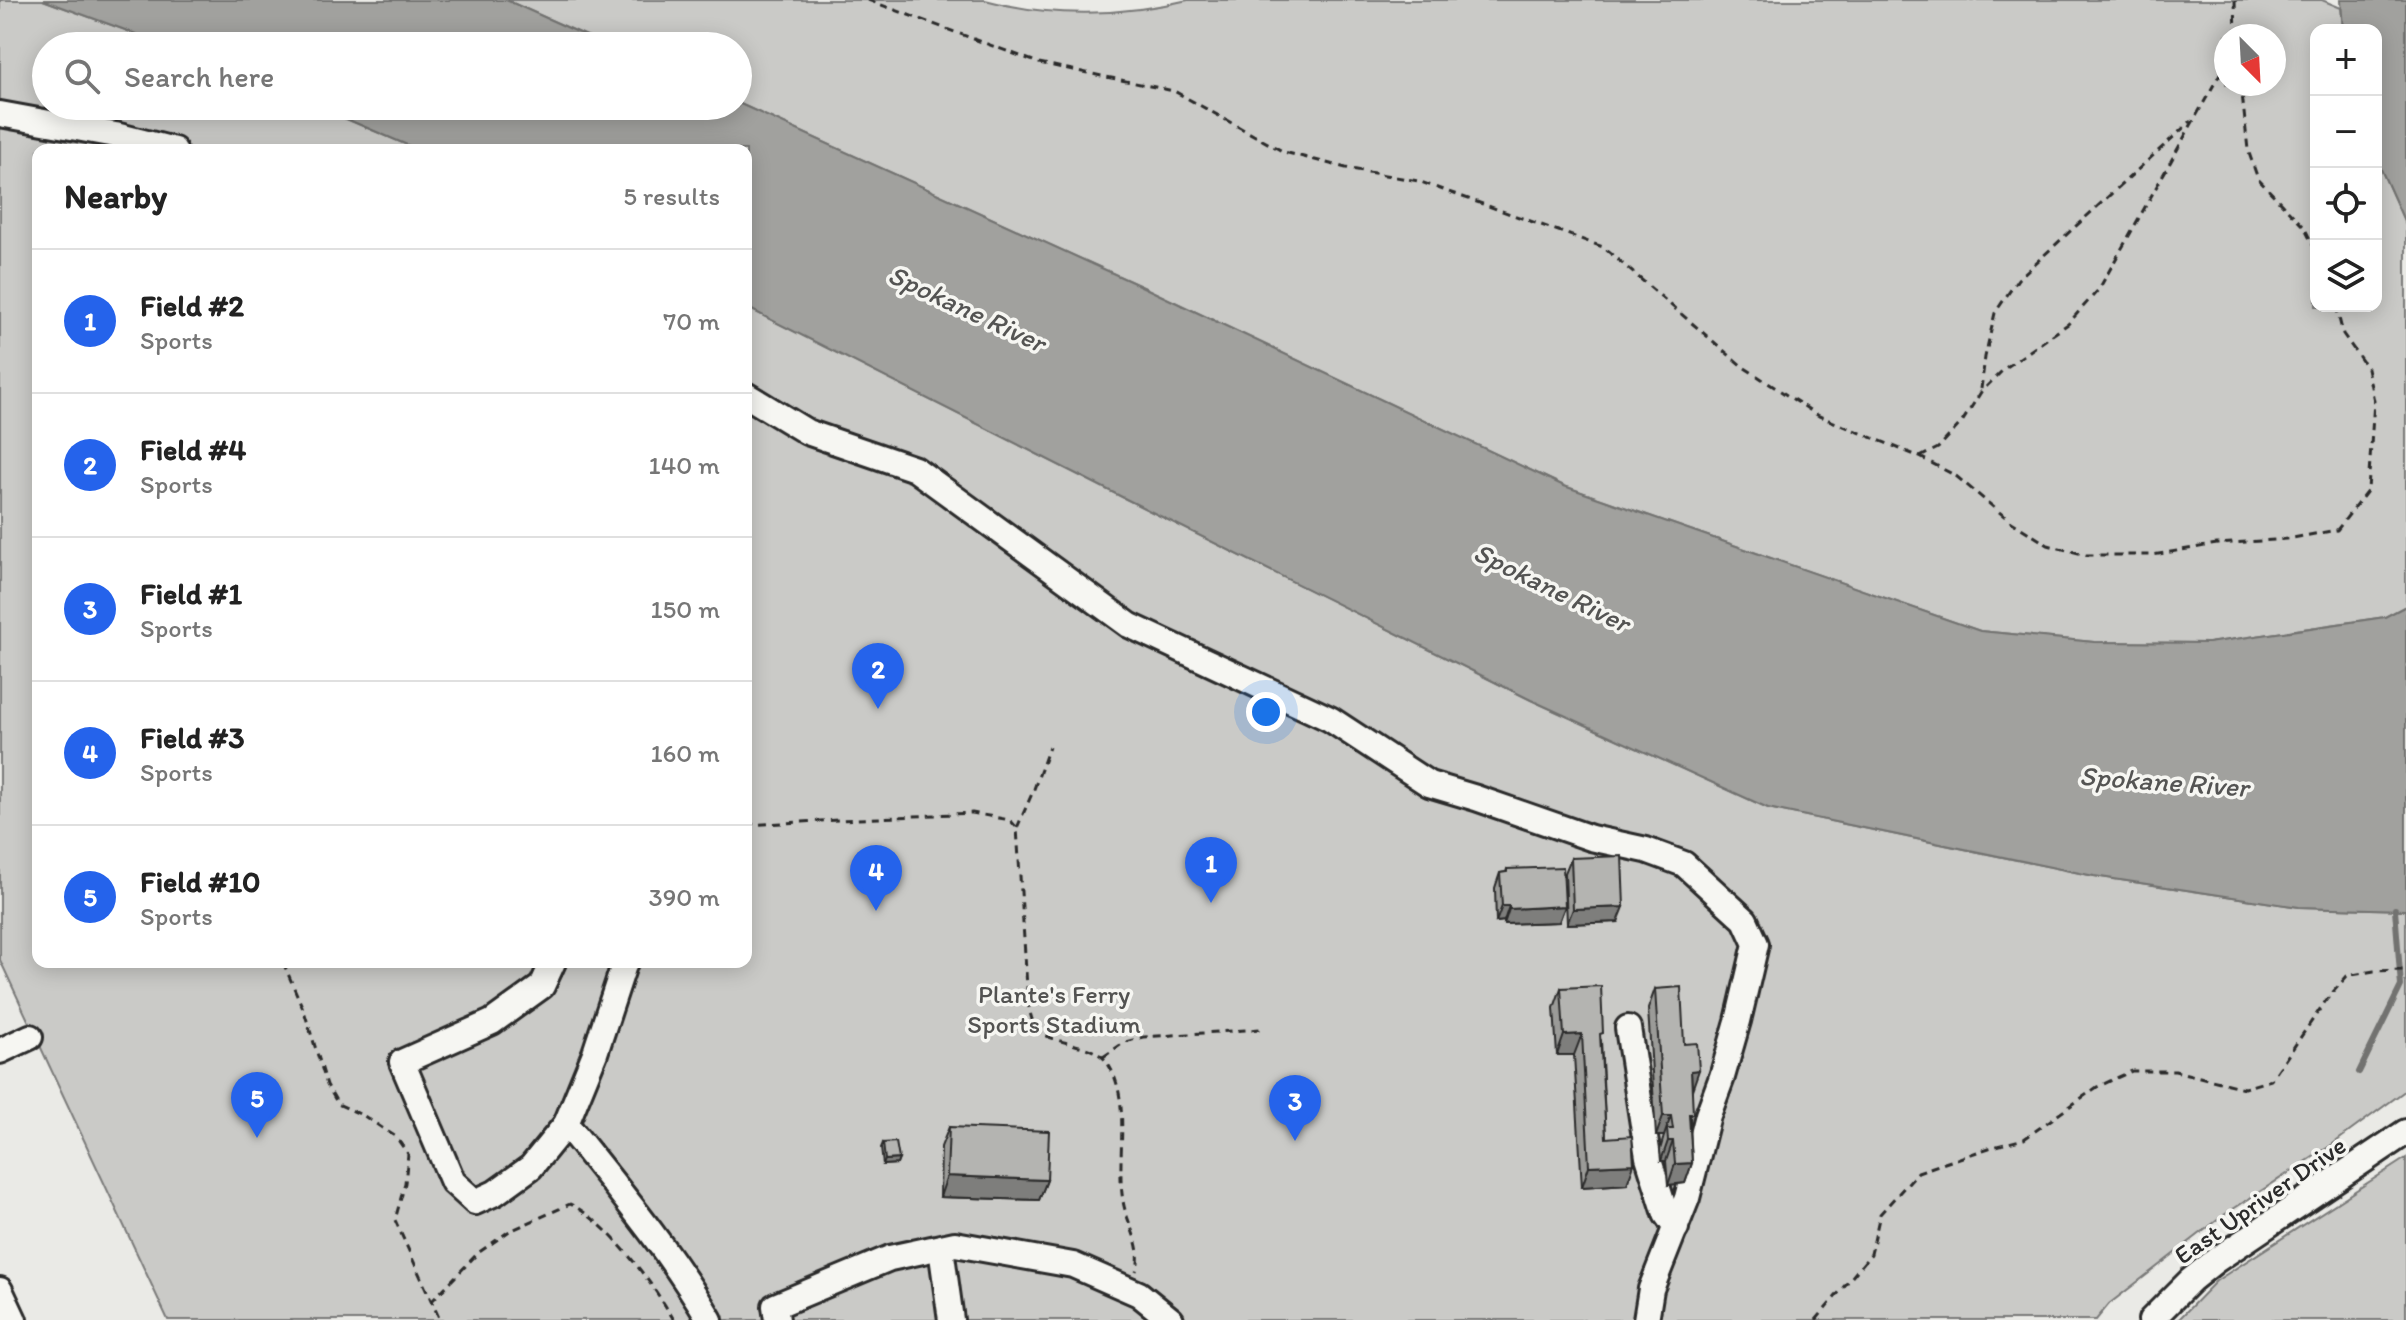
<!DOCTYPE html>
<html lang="en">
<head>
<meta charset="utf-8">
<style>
  :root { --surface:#fff; --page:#f6f6f6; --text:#222; --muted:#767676; --line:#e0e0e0; --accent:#2563eb }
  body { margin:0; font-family:Itim,sans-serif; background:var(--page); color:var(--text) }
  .controls { position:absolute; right:24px; top:24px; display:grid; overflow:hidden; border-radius:16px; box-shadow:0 4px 20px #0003 }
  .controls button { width:72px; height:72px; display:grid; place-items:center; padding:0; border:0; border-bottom:2px solid var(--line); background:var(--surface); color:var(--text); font:40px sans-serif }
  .compass { position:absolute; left:2214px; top:24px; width:72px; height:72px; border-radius:50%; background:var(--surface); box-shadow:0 4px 20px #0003; rotate:156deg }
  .you { position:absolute; left:1266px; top:712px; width:28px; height:28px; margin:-20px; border:6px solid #fff; border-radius:50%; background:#1a73e8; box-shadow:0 0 0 12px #1a73e833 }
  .badge { display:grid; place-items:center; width:52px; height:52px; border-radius:50%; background:var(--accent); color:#fff; font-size:26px; font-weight:700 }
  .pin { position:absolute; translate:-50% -66px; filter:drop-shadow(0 2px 4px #0008) }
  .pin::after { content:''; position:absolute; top:42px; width:28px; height:24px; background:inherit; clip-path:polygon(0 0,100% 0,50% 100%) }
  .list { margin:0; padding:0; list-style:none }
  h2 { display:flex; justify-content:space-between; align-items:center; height:104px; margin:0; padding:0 32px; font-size:34px }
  h2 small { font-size:26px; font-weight:400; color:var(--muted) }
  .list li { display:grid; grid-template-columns:52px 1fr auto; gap:24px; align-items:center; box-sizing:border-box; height:144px; padding:0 32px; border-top:2px solid var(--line) }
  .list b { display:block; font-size:30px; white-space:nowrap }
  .list p { margin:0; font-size:26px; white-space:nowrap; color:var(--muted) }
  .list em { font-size:26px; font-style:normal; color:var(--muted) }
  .icon { flex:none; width:44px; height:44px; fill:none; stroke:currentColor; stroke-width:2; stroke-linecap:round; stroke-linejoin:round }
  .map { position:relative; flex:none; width:2406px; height:1320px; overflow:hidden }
  .search { position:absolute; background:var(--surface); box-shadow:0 4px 20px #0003; left:32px; top:32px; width:720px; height:88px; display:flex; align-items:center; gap:20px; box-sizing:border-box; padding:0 28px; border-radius:44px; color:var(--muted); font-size:30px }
  .panel { position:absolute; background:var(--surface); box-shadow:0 4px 20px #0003; left:32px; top:144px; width:720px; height:824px; border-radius:16px }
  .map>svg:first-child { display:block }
</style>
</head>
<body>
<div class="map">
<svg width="2406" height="1320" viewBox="0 0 2406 1320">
  <rect width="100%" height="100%" fill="#eaeae6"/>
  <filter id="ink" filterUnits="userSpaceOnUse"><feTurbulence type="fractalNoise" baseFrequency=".0125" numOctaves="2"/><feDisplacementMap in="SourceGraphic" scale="16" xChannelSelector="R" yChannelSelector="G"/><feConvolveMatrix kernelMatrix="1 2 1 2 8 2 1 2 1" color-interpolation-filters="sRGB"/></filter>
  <g filter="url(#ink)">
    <g fill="#cacac7" stroke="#7a7a79" stroke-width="2" fill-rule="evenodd">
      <path d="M0 0H43L169 46H46V106H316L419 150H38V962H746V307L1126 499 1531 700 1768 808 2094 876 2299 907 2406 910V1090L2330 1146 2224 1215 2109 1304 2096 1320H168L0 960Z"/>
      <path d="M506 0H985C1050 18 1123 16 1188 0H2322L2341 8 2343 30H2316V306H2376V158L2406 225V606L2385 617 2208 643 2094 642 1980 631 1564 486 1143 287 738 103V46H609ZM2226 36H2274V84H2226Z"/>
      <path d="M2406 1158V1320H2178L2216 1281Z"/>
    </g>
    <g fill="#a1a19e" stroke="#727270" stroke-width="2">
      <path d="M43 0H506L609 46H169Z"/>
      <path d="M2341 0H2406V225L2376 158V30H2343Z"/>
      <path d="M738 103 1143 287 1564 486 1980 631 2094 642 2208 643 2385 617 2406 606V910L2299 907 2094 876 1768 808 1531 700 1126 499 746 307V150H419L316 106H738Z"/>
    </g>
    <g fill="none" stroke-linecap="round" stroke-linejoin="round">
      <path stroke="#727270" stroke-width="6" d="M2359 1072 2401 986 2395 909"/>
      <defs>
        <g id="minor">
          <path d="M0 114 115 135 174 150"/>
          <path d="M746 395 807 432 915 469 1129 625 1330 719 1429 784 1476 798 1591 838 1646 850 1684 864 1745 920 1756 944 1738 1021 1722 1077 1708 1115 1687 1198 1651 1289 1646 1320"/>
          <path d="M553 962 542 986 492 1022 402 1062 453 1182 475 1202 495 1193 531 1167 566 1124 595 1053 625 962"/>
          <path d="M1628 1028 1648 1157 1666 1214 1676 1228"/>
          <path d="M0 1051 30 1037"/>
          <path d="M566 1124C617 1188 669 1250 710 1320"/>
          <path d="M941 1248 951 1320"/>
          <path d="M0 1290 14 1320"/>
          <path d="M777 1320 775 1306 890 1258 955 1244 1073 1265 1139 1294 1171 1320"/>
          <path d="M2151 1320 2191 1280 2216 1260 2406 1132"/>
        </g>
      </defs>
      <use href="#minor" stroke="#2b2b2b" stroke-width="30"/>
      <g stroke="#2b2b2b" stroke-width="3" stroke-dasharray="8 6" stroke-linecap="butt">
        <path d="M868 0 1039 63 1174 91 1284 152 1346 168 1418 181 1603 247 1742 366 1819 416 1920 457 1956 476 2010 521 2048 545 2086 555H2153L2217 544 2287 539 2337 530 2368 490 2374 401 2367 368 2343 334 2336 306"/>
        <path d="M2235 0 2236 36"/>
        <path d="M2241 84 2248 150 2258 179 2304 227 2316 251"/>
        <path d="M1981 389 1985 357 1995 313 2018 279 2191 121"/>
        <path d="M1920 457 1938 448 1962 422 1981 392 2004 369 2068 324 2099 289 2226 63"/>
        <path d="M746 825 972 813 1010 820 1017 828 1028 1003C1030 1012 1032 1025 1039 1031 1058 1046 1091 1042 1106 1061 1134 1100 1114 1161 1124 1206 1129 1227 1144 1250 1136 1271"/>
        <path d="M1017 828 1034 789 1049 747"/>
        <path d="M283 962 304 1011 327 1085 338 1104 364 1116 396 1137 408 1154 405 1183 395 1220 440 1320"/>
        <path d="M1103 1057 1125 1042 1144 1037 1261 1029"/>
        <path d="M431 1302 478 1253 508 1232 570 1204C608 1222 653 1284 674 1320"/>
        <path d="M1816 1320 1871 1254 1880 1214 1918 1172 1989 1148 2024 1139 2097 1087 2132 1071H2175L2244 1088 2271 1080 2327 999 2347 976 2374 971 2406 970"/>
      </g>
      <use href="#minor" stroke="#f6f6f2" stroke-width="24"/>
    </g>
    <g fill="#9b9b98" stroke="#2b2b2b" stroke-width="2">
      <path d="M1571 858 1618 922 1567 924 1565 873Z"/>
      <path d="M1507 869 1565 906 1559 922 1504 924V921L1496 922 1495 888 1500 873 1506 872Z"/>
      <path d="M1561 988 1601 1040 1606 1138 1627 1184 1582 1187 1574 1055H1557L1554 1008Z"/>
      <path d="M1655 989 1684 1044 1692 1090 1690 1123 1692 1163 1685 1183 1668 1185 1666 1161H1661L1660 1150 1664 1136H1656L1648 1009Z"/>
      <path d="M949 1127 1047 1180 1039 1200 940 1197 941 1147Z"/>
      <path d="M883 1143 899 1159 897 1164 883 1165 881 1148Z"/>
    </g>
    <g fill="#7e7e7c" stroke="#2b2b2b" stroke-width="2">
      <path d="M1502 906H1509L1504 921 1496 922Z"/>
      <path d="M1565 906 1559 922 1504 924 1509 909Z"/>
      <path d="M1624 907 1618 922 1567 924 1573 909Z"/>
      <path d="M1582 1034 1574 1055H1557L1564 1035Z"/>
      <path d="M1699 1070 1692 1090 1691 1071Z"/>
      <path d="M1663 1116H1671L1664 1136H1656Z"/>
      <path d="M1668 1141H1673L1666 1161H1661Z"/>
      <path d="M899 1159 897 1164 883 1165 885 1160Z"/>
      <path d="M1692 1163 1685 1183 1668 1185 1675 1164Z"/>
      <path d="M1634 1164 1627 1184 1582 1187 1589 1166Z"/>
      <path d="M947 1176 1047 1180 1039 1200 940 1197Z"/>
    </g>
    <g fill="#b4b4b1" stroke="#2b2b2b" stroke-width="2">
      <path d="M1622 856 1624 907 1573 909 1571 858Z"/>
      <path d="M1563 867 1565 906 1509 909V906H1502L1500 873 1507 872V869Z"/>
      <path d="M1601 986 1603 1033 1600 1034 1606 1138 1632 1136 1634 1164 1589 1166 1582 1034 1564 1035 1561 988Z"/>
      <path d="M1681 987 1684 1044 1697 1043 1699 1070 1691 1071 1693 1114H1689L1692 1163 1675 1164 1673 1141H1668L1667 1129H1673L1671 1116H1663L1655 989Z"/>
      <path d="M949 1127 1049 1131 1047 1180 947 1176Z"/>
      <path d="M896 1142 899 1159 885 1160 883 1143Z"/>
    </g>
  </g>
  <g text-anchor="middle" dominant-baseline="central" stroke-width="7" stroke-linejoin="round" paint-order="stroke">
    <g font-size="26" fill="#535352" stroke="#f6f6f2">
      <text x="1054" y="994">Plante's Ferry<tspan x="1054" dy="30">Sports Stadium</tspan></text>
    </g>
    <g font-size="26" fill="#2b2b2b" stroke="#f6f6f2">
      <text transform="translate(2260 1200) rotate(-35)">East Upriver Drive</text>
    </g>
    <g font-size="28" font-style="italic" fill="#545453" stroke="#f6f6f2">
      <text transform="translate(967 308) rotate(25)">Spokane River</text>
      <text transform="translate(1552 587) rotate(26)">Spokane River</text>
      <text transform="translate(2164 781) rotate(4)">Spokane River</text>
    </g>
  </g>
</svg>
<div class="controls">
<button>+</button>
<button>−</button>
<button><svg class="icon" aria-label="locate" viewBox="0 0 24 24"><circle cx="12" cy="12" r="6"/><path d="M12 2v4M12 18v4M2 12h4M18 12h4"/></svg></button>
<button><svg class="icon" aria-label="layers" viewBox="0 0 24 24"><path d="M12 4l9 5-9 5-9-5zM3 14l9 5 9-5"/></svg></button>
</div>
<svg class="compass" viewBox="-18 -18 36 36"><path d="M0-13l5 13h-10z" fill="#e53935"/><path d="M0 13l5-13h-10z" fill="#767676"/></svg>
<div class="you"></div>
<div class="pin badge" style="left:1211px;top:903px">1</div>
<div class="pin badge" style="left:878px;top:709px">2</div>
<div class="pin badge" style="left:1295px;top:1141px">3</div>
<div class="pin badge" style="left:876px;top:911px">4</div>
<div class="pin badge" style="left:257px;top:1138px">5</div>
<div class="search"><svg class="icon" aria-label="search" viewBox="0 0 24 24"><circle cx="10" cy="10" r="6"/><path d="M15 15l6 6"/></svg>Search here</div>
<section class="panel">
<h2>Nearby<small>5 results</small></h2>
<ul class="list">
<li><span class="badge">1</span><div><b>Field #2</b><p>Sports</p></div><em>70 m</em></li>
<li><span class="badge">2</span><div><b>Field #4</b><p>Sports</p></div><em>140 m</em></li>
<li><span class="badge">3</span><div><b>Field #1</b><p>Sports</p></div><em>150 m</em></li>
<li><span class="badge">4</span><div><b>Field #3</b><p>Sports</p></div><em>160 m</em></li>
<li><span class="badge">5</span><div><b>Field #10</b><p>Sports</p></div><em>390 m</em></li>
</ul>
</section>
</div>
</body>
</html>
